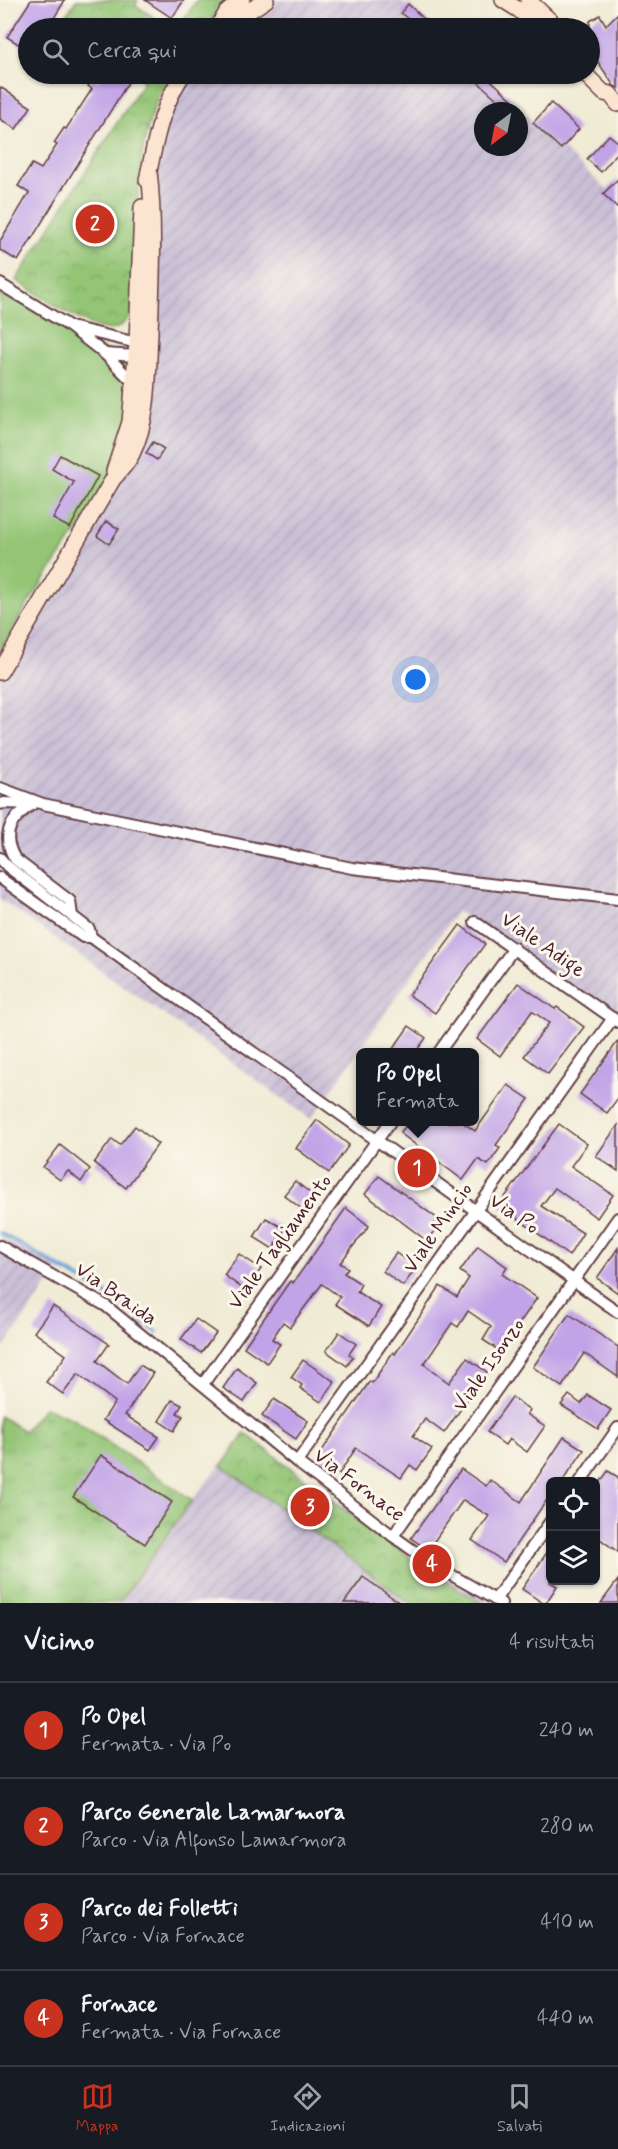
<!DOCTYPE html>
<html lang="it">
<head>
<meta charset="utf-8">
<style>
  :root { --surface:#171b24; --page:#242831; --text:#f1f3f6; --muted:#9ea1a6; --line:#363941; --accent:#c8321e }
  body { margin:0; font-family:Mynerve,sans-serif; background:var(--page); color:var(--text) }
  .controls { position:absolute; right:18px; bottom:18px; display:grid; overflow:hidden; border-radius:9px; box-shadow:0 2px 4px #0004 }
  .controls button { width:54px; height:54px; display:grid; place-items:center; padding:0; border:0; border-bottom:2px solid var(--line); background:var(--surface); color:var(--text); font:30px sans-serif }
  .compass { position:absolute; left:474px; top:102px; width:54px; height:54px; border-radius:50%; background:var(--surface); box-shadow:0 2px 4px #0004; rotate:212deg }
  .you { position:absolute; left:416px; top:680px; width:21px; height:21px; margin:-15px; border:4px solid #fff; border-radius:50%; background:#1a73e8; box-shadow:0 0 0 9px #1a73e833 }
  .badge { display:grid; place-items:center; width:39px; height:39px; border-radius:50%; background:var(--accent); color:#fff; font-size:20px; font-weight:700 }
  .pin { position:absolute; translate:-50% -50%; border:3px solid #fff; box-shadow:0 2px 6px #0006 }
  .popup { position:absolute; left:356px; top:1048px; width:123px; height:78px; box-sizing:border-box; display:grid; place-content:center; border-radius:9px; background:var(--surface); filter:drop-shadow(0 2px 4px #0005); font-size:20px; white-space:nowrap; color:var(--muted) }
  .popup b { font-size:22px; color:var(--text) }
  .popup::after { content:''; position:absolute; left:50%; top:100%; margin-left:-12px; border:12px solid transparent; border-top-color:var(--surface) }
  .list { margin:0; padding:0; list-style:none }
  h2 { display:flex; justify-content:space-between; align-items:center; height:78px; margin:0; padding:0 24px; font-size:26px }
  h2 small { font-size:20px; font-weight:400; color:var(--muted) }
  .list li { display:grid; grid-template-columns:39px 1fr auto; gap:18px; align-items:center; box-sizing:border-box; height:96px; padding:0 24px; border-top:2px solid var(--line) }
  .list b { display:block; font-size:22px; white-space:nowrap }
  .list p { margin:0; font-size:20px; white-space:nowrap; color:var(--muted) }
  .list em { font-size:20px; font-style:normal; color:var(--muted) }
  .icon { flex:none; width:33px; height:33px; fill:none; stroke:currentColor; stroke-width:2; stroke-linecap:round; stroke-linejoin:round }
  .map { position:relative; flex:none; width:618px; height:1603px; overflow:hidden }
  .search { position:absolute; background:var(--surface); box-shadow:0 2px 4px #0004; left:18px; right:18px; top:18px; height:66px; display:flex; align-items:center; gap:15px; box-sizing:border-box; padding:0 21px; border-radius:33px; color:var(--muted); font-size:22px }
  .sheet { height:462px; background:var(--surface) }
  nav { display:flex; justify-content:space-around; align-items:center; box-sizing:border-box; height:84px; border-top:2px solid var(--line); background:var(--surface); font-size:16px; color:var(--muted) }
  nav a { display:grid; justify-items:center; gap:3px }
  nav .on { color:var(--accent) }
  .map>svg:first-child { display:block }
</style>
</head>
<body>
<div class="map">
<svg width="618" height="1603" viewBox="0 0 618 1603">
  <defs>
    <pattern id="industrial-furrows" width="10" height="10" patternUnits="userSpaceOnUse" patternTransform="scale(1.5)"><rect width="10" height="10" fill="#cabfd6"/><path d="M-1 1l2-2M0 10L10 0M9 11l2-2" fill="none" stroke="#afa4b8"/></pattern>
    <pattern id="grass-tufts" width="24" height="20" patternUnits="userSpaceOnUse" patternTransform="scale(1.5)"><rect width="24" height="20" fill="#93c575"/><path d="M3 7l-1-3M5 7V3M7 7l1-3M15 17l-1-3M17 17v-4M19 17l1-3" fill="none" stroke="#7a9f60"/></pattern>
    <pattern id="park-crowns" width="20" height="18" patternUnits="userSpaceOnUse" patternTransform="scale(1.5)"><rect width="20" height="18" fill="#93c575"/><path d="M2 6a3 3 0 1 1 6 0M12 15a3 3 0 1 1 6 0" fill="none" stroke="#7a9f60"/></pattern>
  </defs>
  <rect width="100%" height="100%" fill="#fbf7ec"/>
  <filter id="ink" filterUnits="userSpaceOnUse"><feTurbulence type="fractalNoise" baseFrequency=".0167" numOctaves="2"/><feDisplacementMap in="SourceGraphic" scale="12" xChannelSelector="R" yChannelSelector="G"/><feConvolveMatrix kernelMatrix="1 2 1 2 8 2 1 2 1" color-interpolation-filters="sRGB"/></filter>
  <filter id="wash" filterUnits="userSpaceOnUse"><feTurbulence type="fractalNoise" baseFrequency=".008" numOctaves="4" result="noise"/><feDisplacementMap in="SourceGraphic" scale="24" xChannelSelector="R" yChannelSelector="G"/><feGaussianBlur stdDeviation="1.35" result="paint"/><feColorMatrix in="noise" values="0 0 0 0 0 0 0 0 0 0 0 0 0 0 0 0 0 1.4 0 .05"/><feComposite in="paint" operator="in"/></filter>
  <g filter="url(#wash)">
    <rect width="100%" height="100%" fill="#f0ebd4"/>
    <g fill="url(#industrial-furrows)" fill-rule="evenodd">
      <path d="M265 0H399L433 28H226Z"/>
      <path d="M187 74H482L618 200V1020L457 911 311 1119 0 899V673L118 471 152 150ZM483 111H519V147H483Z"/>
      <path d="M0 1238 59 1269 0 1353Z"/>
      <path d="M246 1433 423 1565 494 1603H119L192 1500Z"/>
    </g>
    <path fill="url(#grass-tufts)" stroke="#6e7250" stroke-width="1.5" d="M45 1407 75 1420 192 1500 119 1603H0V1416L24 1431Z"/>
    <g fill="url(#park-crowns)" stroke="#6e7250" stroke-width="1.5">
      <path d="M76 0H138L135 5 170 28H58Z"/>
      <path d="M197 0H229L202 28H178Z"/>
      <path d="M134 74H170C130 138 138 232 136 306 130 315 125 326 114 329 94 335 34 291 16 280L144 81Z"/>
      <path d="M245 1433C323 1493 397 1554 482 1603H410L222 1466Z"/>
    </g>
    <path fill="#93c575" stroke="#6e7250" stroke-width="1.5" d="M0 292 141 370 118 471 25 608 0 650Z"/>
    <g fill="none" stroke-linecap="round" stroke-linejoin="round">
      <path stroke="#71a2dc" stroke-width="4" d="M0 1233 106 1294 157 1332"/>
    </g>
    <g id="blocks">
      <g fill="#c1a3e7">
        <path d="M31 0H65L48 28H28V50L7 37Z"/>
        <path d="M145 0H184L172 18Z"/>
        <path d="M408 4 434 28H418L401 13Z"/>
        <path d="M618 13V88L614 86 590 50V21L600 15 606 25Z"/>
        <path d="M104 74H118L129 81 18 261 0 250V241L29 193 18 186 32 164 41 169 57 145 54 143 64 128 66 129 92 89 88 86 93 78 99 81Z"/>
        <path d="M469 74H484L514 101 508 109Z"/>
        <path d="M0 87 31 107 16 129 0 119Z"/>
        <path d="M551 103 579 129 561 149 533 123Z"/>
        <path d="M609 135 618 142V152L601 172 587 159Z"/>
        <path d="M618 179V208L603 194Z"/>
        <path d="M153 442 164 449 157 460 146 453Z"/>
        <path d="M60 455 98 476 70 528 53 519 74 482 52 469Z"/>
        <path d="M106 521 119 529 109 544 97 536Z"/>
        <path d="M460 925 485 944 435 1013 409 995Z"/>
        <path d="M518 983 555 1009 557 1007 584 1027 548 1074 524 1056 549 1023 532 1011 500 1056 477 1039Z"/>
        <path d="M409 1026 426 1038 415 1053H390Z"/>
        <path d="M618 1041V1098L607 1113 580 1094Z"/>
        <path d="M508 1085 529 1099 496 1145 500 1148 488 1165 478 1159 463 1180 400 1133 409 1122H462L475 1131Z"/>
        <path d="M317 1120 349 1145 329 1173 296 1148Z"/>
        <path d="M559 1124 587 1144 571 1166 613 1195 597 1218 555 1188 541 1206 583 1233 569 1256 499 1205Z"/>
        <path d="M618 1125V1171L596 1156Z"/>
        <path d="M135 1126 158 1144 126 1188 94 1163 112 1139 120 1145Z"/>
        <path d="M60 1145 90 1169 81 1182 68 1171 60 1180 43 1167Z"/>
        <path d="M379 1176 438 1219 433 1227 436 1230 427 1241 365 1194Z"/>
        <path d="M295 1181 314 1196 303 1210 284 1195Z"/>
        <path d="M346 1208 369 1226 340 1263 348 1268 344 1273 361 1284 357 1292 381 1307 369 1326 335 1304 340 1297 322 1284 290 1327 283 1322 272 1339 280 1344 267 1363 244 1347 290 1281 293 1283Z"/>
        <path d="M266 1218 285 1229 273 1249 254 1237Z"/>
        <path d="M478 1246 507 1267 502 1274 537 1298 500 1351 483 1340 491 1327 468 1311 458 1327 452 1323 424 1364 449 1383 467 1358 487 1372 444 1433 425 1419 413 1436 432 1449 417 1470 410 1465 401 1478 356 1448 339 1474 317 1458 370 1381 372 1383 393 1352 395 1354 440 1286 457 1297 469 1278 460 1271Z"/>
        <path d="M618 1248V1293L597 1278Z"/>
        <path d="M396 1253 416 1268 403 1286 383 1271Z"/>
        <path d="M239 1254 261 1269 246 1291 224 1275Z"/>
        <path d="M53 1306 109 1344 97 1361 127 1384 140 1365 153 1373 125 1415 159 1437 150 1450 103 1420 115 1402 78 1374 63 1394 46 1382 66 1355 34 1332Z"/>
        <path d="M569 1314 618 1347V1377L584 1353 562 1387 533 1367Z"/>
        <path d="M196 1319 216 1333 201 1353 181 1339Z"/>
        <path d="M339 1332 356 1344 349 1354 353 1357 347 1366 326 1351Z"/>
        <path d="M303 1360 335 1382 321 1402 300 1388 302 1385 291 1377Z"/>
        <path d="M237 1368 257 1383 244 1402 223 1388Z"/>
        <path d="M569 1395 581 1404 588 1395 611 1410 598 1429 561 1405Z"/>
        <path d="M512 1397 530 1410 527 1414 545 1426 527 1452 509 1439 505 1445 487 1432Z"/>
        <path d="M274 1399 308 1421 296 1439 262 1416Z"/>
        <path d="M172 1400 182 1405 177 1413 183 1416 174 1431 159 1421Z"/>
        <path d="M564 1437 584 1450 562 1482H550V1504L546 1501 504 1562 472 1540 489 1516 463 1500 428 1550 411 1538 461 1469 486 1486 490 1480 521 1502Z"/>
        <path d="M101 1455 172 1502 145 1544 73 1497Z"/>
        <path d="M608 1471 618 1477V1552L596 1536V1488Z"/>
        <path d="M550 1548V1582L557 1586 546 1603H543L522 1589Z"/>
        <path d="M363 1577 400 1603H344Z"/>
        <path d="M618 1580V1603H601Z"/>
      </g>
    </g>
  </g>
  <g filter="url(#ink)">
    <use href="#blocks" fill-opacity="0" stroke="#633e44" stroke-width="1.5"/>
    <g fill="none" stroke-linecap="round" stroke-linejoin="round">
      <defs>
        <g id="street">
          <path d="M0 284 69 326 105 354 133 382"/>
          <path d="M75 328 137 343 140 347"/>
          <path d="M105 354 136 356 140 354"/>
          <path d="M0 788 43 804 352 868 618 899"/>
          <path d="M0 804 4 803 33 804"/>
          <path d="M32 804C11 819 0 834 15 859L70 901 72 916"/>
          <path d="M0 858 7 866 89 929 91 937"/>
          <path d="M0 878 83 937H91L618 1312"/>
          <path d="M475 922 618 1022"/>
          <path d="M439 1052 514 948"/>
          <path d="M0 1246 106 1306 297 1462 393 1536 432 1564 501 1603"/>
          <path d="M203 1384 390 1122"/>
          <path d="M297 1462 613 1018"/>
          <path d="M580 1482 618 1428"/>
          <path d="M393 1536 618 1218"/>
          <path d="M495 1600 550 1522"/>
        </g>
        <g id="secondary">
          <path d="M503 0 519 10 540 28"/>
          <path d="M528 0 558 28"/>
          <path d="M219 25 234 21 266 0"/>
          <path d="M217 28 227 12 242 0"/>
          <path d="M585 74 604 93 610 94 618 104"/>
          <path d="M147 180C156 140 160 109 183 74"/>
          <path d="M114 471 130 422 137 343 142 207"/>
          <path d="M0 672 113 479C120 471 127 464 132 454 150 417 148 372 150 332 152 278 155 224 149 171"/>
        </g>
      </defs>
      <use href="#street" stroke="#633e44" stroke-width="14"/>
      <use href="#secondary" stroke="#633e44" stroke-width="18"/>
      <use href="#street" stroke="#fff" stroke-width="10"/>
      <use href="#secondary" stroke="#fce5d0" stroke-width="15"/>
    </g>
  </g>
  <g text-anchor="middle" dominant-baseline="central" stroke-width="6" stroke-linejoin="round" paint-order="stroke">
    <g font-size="21" fill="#4a1f2b" stroke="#fbf7ec">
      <text transform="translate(543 945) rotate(35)">Viale Adige</text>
      <text transform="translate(514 1214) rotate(35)">Via Po</text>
      <text transform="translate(438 1228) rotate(-55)">Viale Mincio</text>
      <text transform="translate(280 1242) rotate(-54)">Viale Tagliamento</text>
      <text transform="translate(116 1294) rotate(35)">Via Braida</text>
      <text transform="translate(489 1365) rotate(-55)">Viale Isonzo</text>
      <text transform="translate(359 1485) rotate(37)">Via Fornace</text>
    </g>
  </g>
</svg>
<div class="controls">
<button><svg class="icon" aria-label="locate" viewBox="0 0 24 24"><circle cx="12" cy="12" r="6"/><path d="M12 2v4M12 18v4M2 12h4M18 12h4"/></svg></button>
<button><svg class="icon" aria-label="layers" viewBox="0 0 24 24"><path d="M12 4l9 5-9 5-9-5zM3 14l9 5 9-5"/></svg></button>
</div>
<svg class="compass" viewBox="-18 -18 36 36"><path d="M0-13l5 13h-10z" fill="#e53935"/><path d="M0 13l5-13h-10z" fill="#9ea1a6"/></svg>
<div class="you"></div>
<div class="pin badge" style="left:417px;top:1168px">1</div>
<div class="popup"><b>Po Opel</b>Fermata</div>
<div class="pin badge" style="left:95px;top:224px">2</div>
<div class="pin badge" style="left:310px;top:1507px">3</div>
<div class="pin badge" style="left:432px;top:1564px">4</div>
<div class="search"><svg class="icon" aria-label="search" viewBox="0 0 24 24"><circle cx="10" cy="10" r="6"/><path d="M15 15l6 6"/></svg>Cerca qui</div>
</div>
<section class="sheet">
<h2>Vicino<small>4 risultati</small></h2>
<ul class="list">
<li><span class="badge">1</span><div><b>Po Opel</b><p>Fermata · Via Po</p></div><em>240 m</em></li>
<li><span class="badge">2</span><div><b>Parco Generale Lamarmora</b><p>Parco · Via Alfonso Lamarmora</p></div><em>280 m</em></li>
<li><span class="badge">3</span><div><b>Parco dei Folletti</b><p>Parco · Via Fornace</p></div><em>410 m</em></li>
<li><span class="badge">4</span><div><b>Fornace</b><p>Fermata · Via Fornace</p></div><em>440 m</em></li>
</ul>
</section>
<nav>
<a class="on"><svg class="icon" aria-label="map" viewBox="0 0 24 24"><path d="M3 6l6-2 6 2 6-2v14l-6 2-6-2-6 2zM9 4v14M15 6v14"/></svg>Mappa</a>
<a><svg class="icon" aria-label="directions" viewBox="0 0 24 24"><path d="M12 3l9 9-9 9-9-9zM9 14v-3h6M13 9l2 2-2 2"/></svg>Indicazioni</a>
<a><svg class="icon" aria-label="saved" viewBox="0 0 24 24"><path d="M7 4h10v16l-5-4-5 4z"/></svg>Salvati</a>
</nav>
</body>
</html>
